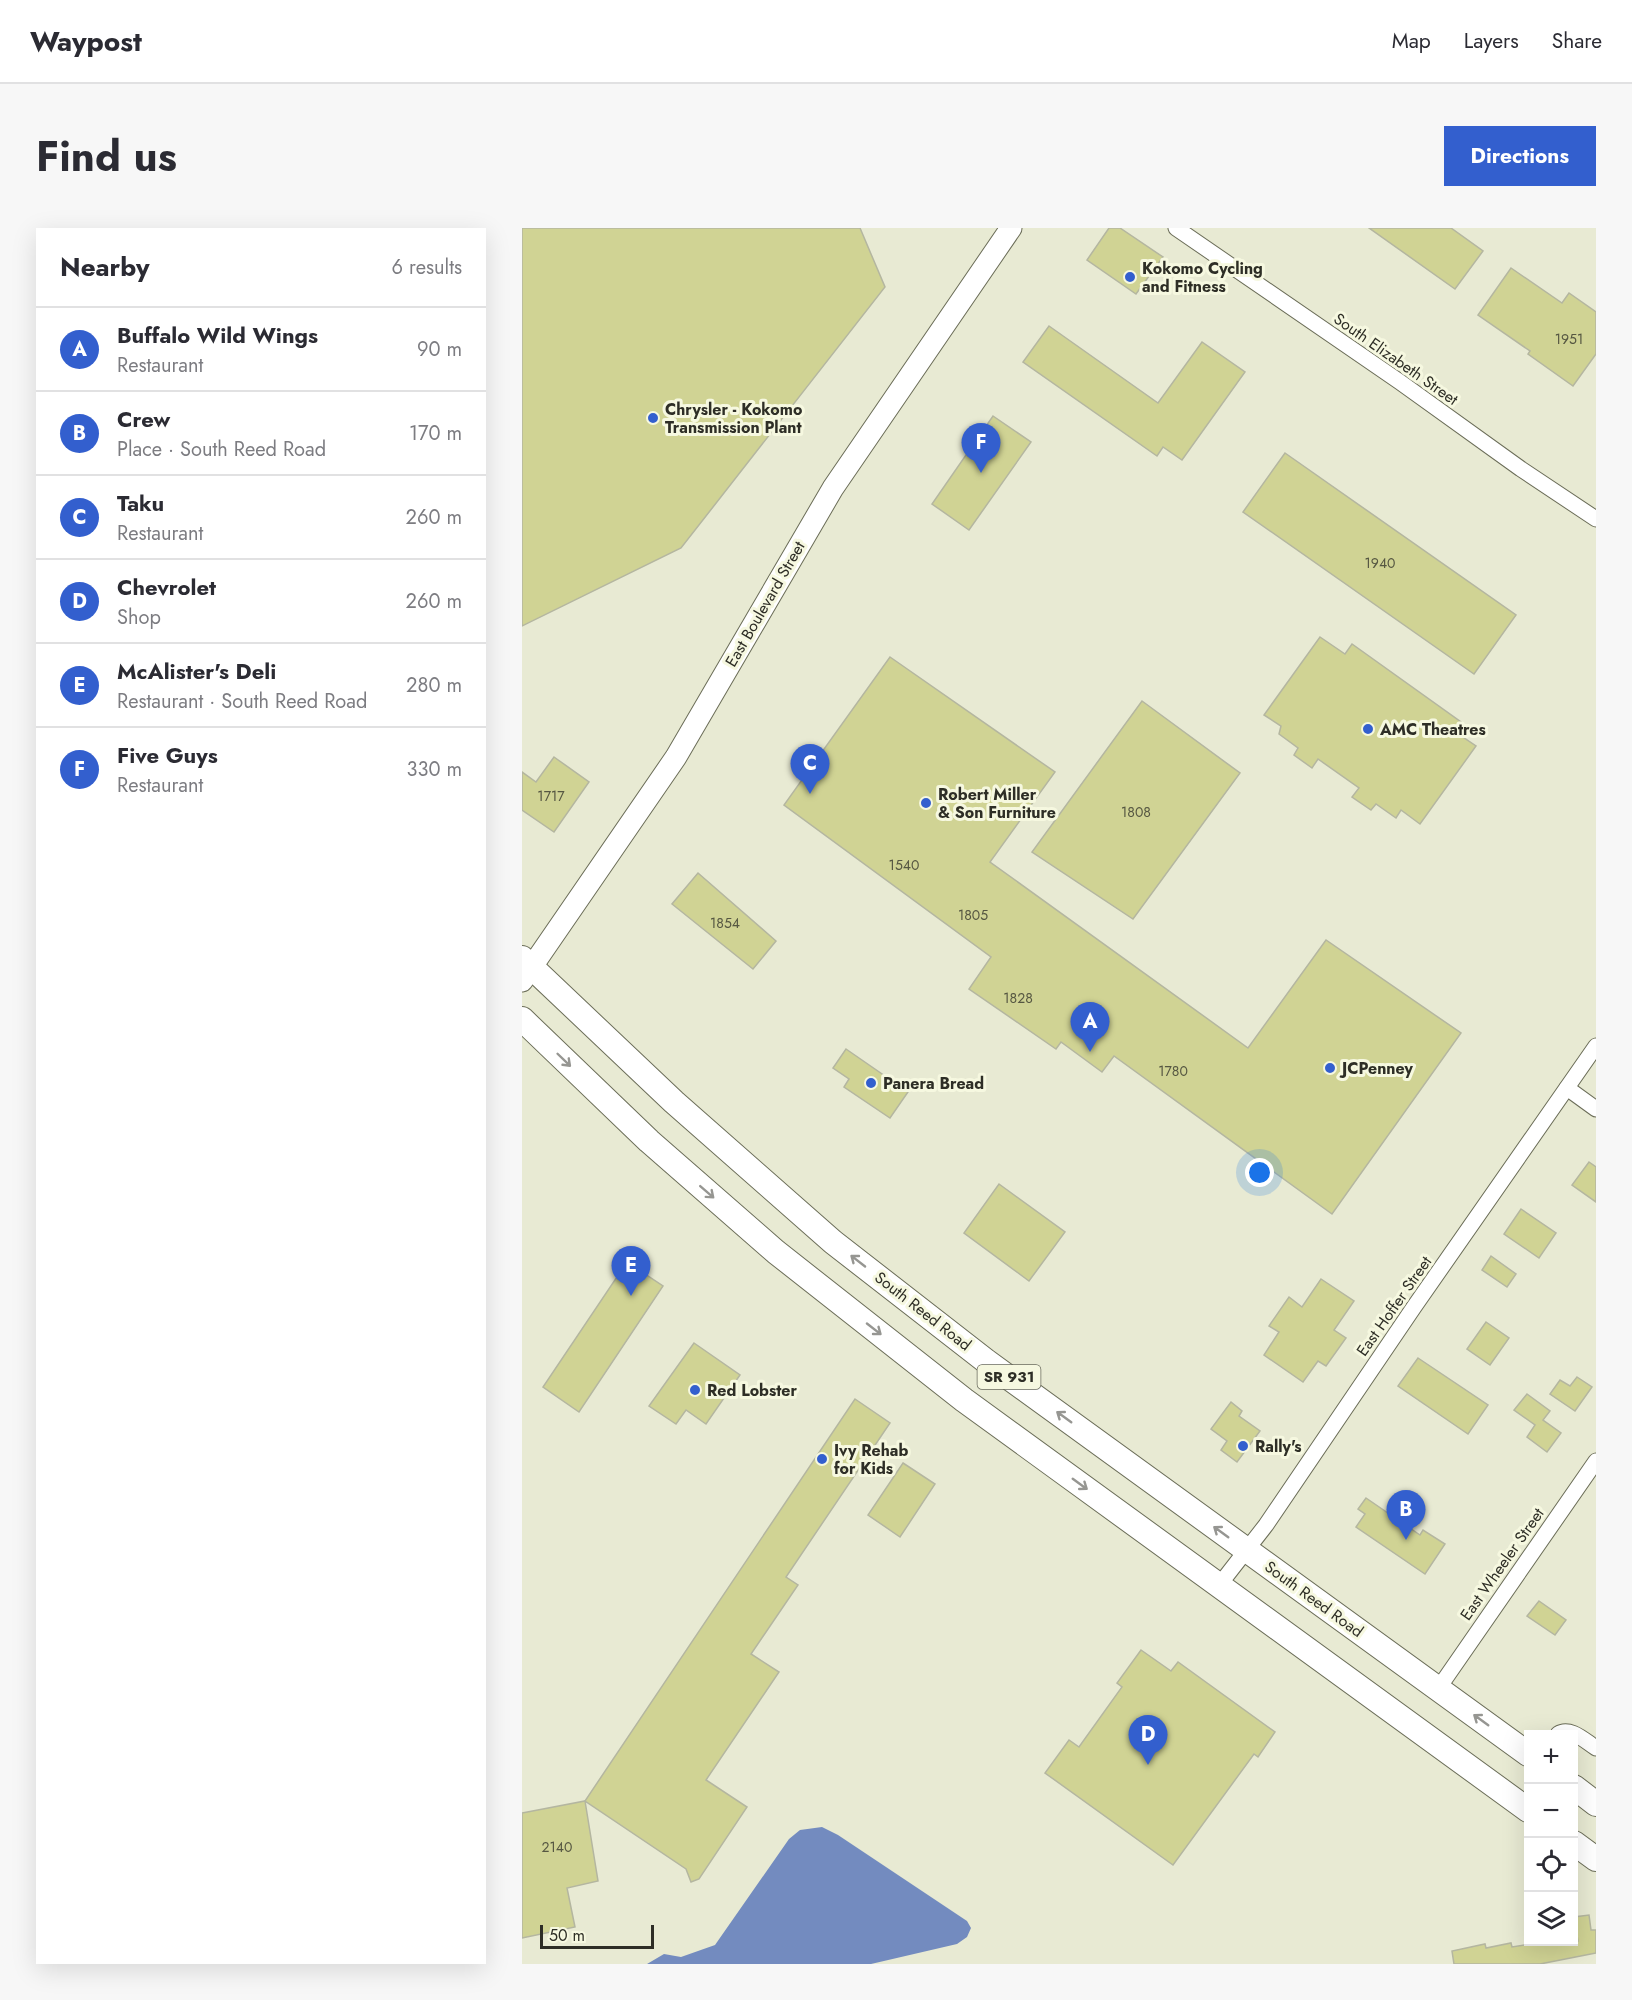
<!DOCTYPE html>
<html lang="en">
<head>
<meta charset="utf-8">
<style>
  :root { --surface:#fff; --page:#f7f7f7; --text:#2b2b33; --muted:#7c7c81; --line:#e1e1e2; --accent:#335fce }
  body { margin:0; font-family:Jost,sans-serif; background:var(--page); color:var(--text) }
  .controls { position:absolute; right:18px; bottom:18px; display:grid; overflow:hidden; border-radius:0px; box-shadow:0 6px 24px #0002 }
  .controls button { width:54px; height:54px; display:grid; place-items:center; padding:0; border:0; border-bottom:2px solid var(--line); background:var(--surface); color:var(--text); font:30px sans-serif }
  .scale { position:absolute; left:18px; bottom:15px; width:114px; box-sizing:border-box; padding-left:6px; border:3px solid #2e2e26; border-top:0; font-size:16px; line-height:21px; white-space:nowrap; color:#2e2e26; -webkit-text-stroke:4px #f6f8e0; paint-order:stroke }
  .you { position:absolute; left:738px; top:945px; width:21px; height:21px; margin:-15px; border:4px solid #fff; border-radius:50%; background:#1a73e8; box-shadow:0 0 0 9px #1a73e833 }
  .badge { display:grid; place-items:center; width:39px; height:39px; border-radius:50%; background:var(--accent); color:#fff; font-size:20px; font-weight:700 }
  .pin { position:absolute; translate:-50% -50px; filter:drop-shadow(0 2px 3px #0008) }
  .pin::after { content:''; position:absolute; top:32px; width:21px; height:18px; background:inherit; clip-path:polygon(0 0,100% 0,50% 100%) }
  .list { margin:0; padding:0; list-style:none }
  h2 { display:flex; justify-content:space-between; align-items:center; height:78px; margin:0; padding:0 24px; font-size:26px }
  h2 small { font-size:20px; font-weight:400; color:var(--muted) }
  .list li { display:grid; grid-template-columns:39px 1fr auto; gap:18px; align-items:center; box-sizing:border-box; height:84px; padding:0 24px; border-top:2px solid var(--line) }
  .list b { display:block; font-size:22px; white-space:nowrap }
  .list p { margin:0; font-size:20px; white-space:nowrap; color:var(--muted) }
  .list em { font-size:20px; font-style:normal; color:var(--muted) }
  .icon { flex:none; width:33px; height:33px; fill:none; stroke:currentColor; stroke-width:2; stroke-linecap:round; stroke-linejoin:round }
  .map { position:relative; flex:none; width:1074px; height:1736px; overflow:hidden; border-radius:0px }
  header { display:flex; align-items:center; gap:36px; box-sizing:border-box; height:84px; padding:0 30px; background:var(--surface); border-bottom:2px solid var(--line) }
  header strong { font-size:28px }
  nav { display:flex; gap:33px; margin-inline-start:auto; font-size:21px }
  .intro { display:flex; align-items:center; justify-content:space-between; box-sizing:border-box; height:144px; padding:0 36px }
  h1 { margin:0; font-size:42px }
  .button { padding:15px 27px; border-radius:0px; background:var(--accent); color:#fff; font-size:21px; font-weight:700 }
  main { display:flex; gap:36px; padding:0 36px }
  aside { flex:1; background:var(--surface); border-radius:0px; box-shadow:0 6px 24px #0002 }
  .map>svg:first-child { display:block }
</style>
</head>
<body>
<header>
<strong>Waypost</strong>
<nav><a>Map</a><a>Layers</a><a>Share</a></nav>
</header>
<div class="intro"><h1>Find us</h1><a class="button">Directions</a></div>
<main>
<aside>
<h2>Nearby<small>6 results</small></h2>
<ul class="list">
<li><span class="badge">A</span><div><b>Buffalo Wild Wings</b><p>Restaurant</p></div><em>90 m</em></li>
<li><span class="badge">B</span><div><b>Crew</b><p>Place · South Reed Road</p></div><em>170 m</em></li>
<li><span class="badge">C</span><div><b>Taku</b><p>Restaurant</p></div><em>260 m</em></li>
<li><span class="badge">D</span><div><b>Chevrolet</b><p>Shop</p></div><em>260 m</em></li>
<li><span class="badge">E</span><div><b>McAlister's Deli</b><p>Restaurant · South Reed Road</p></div><em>280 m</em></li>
<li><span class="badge">F</span><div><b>Five Guys</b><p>Restaurant</p></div><em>330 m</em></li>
</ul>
</aside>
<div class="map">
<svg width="1074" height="1736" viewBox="0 0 1074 1736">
  <rect width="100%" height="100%" fill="#e8ead3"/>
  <path fill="#738bbf" d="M300 1599 316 1607 445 1693 449 1700 445 1709 435 1716 349 1736H125L142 1726 159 1729 193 1717 267 1611 278 1602Z"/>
  <g fill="#d0d394" stroke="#b4b6a0" stroke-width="1.5">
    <path d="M0 0H338L363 59 159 320 0 398Z"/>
    <path d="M587 0H598L641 29 614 66 565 32Z"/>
    <path d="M847 0H929L961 23 933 61Z"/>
    <path d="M989 40 1040 75 1047 65 1074 84V126L1051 158 1006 126 1008 123 956 87Z"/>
    <path d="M527 98 636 175 680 114 723 144 660 232 641 219 635 228 501 134Z"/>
    <path d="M471 188 509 214 447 302 410 276Z"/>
    <path d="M763 225 994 387 952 446 721 284Z"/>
    <path d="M798 409 823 426 830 416 939 494 932 503 954 518 898 596 879 582 874 590 854 576 849 582 830 569 837 560 796 531 790 540 772 527 776 520 757 506 759 498 742 487Z"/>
    <path d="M368 429 533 544 468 634 726 820 804 712 939 805 810 986 592 828 580 844 539 814 534 821 447 761 469 729 262 577Z"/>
    <path d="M620 473 718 545 611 691 510 624Z"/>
    <path d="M32 529 67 554 32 604 0 582V544L14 554Z"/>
    <path d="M176 645 254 713 231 741 150 676Z"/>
    <path d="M324 821 386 864 368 890 322 859 327 851 311 840Z"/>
    <path d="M1067 934 1074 939V974L1050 957Z"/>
    <path d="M477 956 543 1004 507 1053 442 1005Z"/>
    <path d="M999 981 1034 1005 1017 1030 982 1006Z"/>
    <path d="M969 1028 994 1046 985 1059 960 1042Z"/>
    <path d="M105 1034 141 1058 57 1184 21 1159Z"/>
    <path d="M799 1051 832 1073 812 1102 824 1110 804 1138 796 1133 781 1154 742 1127 757 1104 747 1098 767 1069 780 1079Z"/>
    <path d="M964 1094 987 1110 968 1137 945 1121Z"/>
    <path d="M172 1115 218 1147 184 1196 164 1182 154 1196 127 1178Z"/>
    <path d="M896 1130 966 1177 946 1206 876 1158Z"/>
    <path d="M1055 1149 1070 1159 1053 1183 1028 1166 1038 1152 1048 1158Z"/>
    <path d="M1005 1166 1028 1183 1021 1192 1039 1205 1025 1224 1005 1209 1013 1197 992 1182Z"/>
    <path d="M333 1171 368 1195 264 1349 276 1357 229 1426 257 1444 184 1552 225 1579 177 1651 169 1654 164 1641 63 1573Z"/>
    <path d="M709 1174 720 1183 717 1188 738 1203 715 1234 699 1222 705 1213 689 1201Z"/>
    <path d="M381 1235 413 1256 378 1309 346 1287Z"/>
    <path d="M844 1270 898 1307 901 1302 923 1316 903 1346 834 1299 843 1286 836 1281Z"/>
    <path d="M1017 1373 1044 1392 1033 1407 1005 1388Z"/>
    <path d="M619 1422 649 1443 656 1434 753 1504 736 1529 732 1526 651 1637 523 1545 547 1512 557 1519 600 1459 595 1455Z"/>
    <path d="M63 1573 76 1653 45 1660 53 1699 0 1710V1585Z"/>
    <path d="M1067 1687 1069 1702H1074V1725L1018 1736H932L930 1723 963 1716 964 1720 989 1715 990 1719 1015 1715 1014 1713H1056L1052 1689Z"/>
  </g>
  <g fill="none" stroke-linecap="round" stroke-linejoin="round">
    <defs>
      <g id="minor">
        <path d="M654 0 878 154 999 241 1074 291"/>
        <path d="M1045 860 1074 881"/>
        <path d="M698 1356 744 1297 892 1079 1074 818"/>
        <path d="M916 1461 1074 1233"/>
        <path d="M1036 1506C1048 1498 1063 1513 1074 1520"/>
      </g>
      <path id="secondary" d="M0 753 154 529 311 260 489 0"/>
      <g id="primary">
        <path d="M0 730 152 874 311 1014 464 1133 1006 1526"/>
        <path d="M0 791 127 913 254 1024 442 1172 1006 1582"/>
        <path d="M1052 1559 1074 1576"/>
        <path d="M1052 1615 1074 1631"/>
      </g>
    </defs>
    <use href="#minor" stroke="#6b6d58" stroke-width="17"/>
    <use href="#secondary" stroke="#6b6d58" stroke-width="23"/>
    <use href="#primary" stroke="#6b6d58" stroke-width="26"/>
    <use href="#minor" stroke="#fff" stroke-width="15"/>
    <use href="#secondary" stroke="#fff" stroke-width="21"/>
    <use href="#primary" stroke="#fff" stroke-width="24"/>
  </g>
  <defs><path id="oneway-shaft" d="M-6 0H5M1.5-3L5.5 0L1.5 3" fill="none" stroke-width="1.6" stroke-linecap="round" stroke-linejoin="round" transform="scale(1.5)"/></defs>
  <g stroke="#969692">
    <use href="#oneway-shaft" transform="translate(42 832) rotate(44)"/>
    <use href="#oneway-shaft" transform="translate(185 964) rotate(41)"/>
    <use href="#oneway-shaft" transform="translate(336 1033) rotate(-142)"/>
    <use href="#oneway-shaft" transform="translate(352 1101) rotate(38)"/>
    <use href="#oneway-shaft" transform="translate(542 1189) rotate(-144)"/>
    <use href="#oneway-shaft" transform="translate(558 1256) rotate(36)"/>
    <use href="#oneway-shaft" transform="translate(699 1304) rotate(-144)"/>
    <use href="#oneway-shaft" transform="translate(959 1492) rotate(-144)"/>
  </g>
  <g fill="#335fce" stroke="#f6f8e0" stroke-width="2">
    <circle cx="608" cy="49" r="6"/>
    <circle cx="131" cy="190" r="6"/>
    <circle cx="846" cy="501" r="6"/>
    <circle cx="404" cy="575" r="6"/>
    <circle cx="808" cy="840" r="6"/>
    <circle cx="349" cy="855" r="6"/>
    <circle cx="173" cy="1162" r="6"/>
    <circle cx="721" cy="1218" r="6"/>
    <circle cx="300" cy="1231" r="6"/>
  </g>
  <g text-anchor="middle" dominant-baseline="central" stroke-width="6" stroke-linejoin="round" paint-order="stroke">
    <g font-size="14" fill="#565742">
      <text x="1047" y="111">1951</text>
      <text x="858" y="335">1940</text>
      <text x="29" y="568">1717</text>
      <text x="614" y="584">1808</text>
      <text x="382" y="637">1540</text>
      <text x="451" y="687">1805</text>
      <text x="203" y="695">1854</text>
      <text x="496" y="770">1828</text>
      <text x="651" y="843">1780</text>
      <text x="35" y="1619">2140</text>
    </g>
    <rect fill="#f6f8e0" stroke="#6a6b5e" stroke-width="1.5" x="455.5" y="1137" width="63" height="24" rx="4.5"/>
    <g font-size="15" font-weight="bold" fill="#2e2e26">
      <text x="487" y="1149">SR 931</text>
    </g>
    <g font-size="16" font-weight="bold" fill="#2e2e26" stroke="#f6f8e0" text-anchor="start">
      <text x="620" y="40">Kokomo Cycling<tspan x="620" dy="18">and Fitness</tspan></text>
      <text x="143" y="181">Chrysler - Kokomo<tspan x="143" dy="18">Transmission Plant</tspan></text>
      <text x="858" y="501">AMC Theatres</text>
      <text x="416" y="566">Robert Miller<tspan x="416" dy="18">&amp; Son Furniture</tspan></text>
      <text x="820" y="840">JCPenney</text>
      <text x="361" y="855">Panera Bread</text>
      <text x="185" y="1162">Red Lobster</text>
      <text x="733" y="1218">Rally's</text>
      <text x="312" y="1222">Ivy Rehab<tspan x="312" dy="18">for Kids</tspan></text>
    </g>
    <g font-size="16" fill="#2e2e26" stroke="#f6f8e0">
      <text transform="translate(874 131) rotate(35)">South Elizabeth Street</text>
      <text transform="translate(243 376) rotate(-60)">East Boulevard Street</text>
      <text transform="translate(872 1078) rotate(-55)">East Hoffer Street</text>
      <text transform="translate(401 1083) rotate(38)">South Reed Road</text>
      <text transform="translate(980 1336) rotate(-55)">East Wheeler Street</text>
      <text transform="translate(792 1371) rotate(36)">South Reed Road</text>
    </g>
  </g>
</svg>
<div class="controls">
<button>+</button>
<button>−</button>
<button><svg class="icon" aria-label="locate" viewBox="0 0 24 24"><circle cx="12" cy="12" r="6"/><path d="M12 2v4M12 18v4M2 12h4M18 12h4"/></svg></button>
<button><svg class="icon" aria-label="layers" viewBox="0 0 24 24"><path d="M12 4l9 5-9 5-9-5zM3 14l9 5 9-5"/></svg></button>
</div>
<div class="scale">50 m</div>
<div class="you"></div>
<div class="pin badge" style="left:568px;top:824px">A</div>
<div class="pin badge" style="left:884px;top:1312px">B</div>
<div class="pin badge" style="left:288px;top:566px">C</div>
<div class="pin badge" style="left:626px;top:1537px">D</div>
<div class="pin badge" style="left:109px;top:1068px">E</div>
<div class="pin badge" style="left:459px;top:245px">F</div>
</div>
</main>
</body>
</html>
